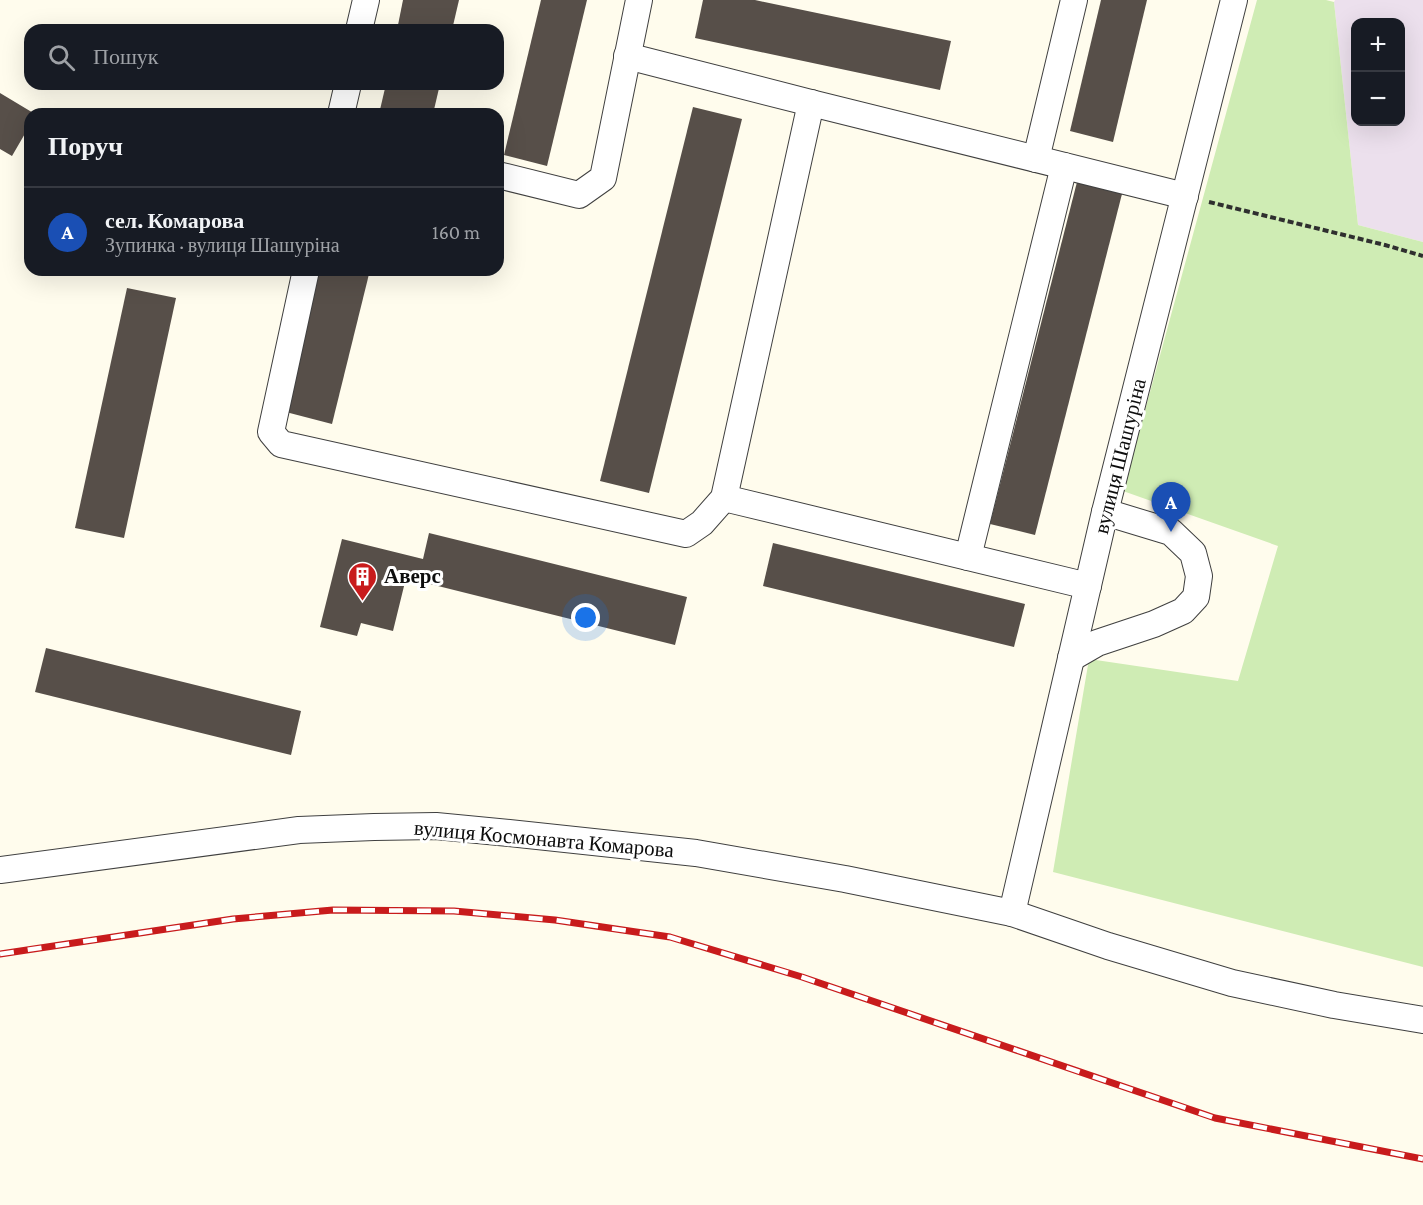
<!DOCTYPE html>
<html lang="uk">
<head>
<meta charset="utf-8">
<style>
  :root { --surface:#171b24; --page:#242831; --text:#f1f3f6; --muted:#9ea1a6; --line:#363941; --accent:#df9294 }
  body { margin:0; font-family:"Crimson Pro",serif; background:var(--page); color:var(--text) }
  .controls { position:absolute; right:18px; top:18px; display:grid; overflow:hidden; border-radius:12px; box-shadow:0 6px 24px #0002 }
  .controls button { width:54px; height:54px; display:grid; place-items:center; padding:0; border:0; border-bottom:2px solid var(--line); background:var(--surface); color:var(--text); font:30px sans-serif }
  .you { position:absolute; left:586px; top:618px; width:21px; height:21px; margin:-15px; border:4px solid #fff; border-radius:50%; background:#1a73e8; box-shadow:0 0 0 9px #1a73e833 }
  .badge { display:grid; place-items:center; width:39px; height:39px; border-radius:50%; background:var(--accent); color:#fff; font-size:20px; font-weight:700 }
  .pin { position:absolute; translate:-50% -50px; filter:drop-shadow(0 2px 3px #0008) }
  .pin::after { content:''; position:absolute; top:32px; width:21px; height:18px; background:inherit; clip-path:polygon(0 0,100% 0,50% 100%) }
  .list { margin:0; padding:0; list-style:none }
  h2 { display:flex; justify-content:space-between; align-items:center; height:78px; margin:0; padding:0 24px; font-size:26px }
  h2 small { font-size:20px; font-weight:400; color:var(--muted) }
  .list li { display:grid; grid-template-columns:39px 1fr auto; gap:18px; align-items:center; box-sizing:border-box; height:90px; padding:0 24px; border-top:2px solid var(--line) }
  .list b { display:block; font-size:22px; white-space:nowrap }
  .list p { margin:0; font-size:20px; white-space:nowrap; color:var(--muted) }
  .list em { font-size:20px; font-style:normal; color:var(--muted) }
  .icon { flex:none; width:33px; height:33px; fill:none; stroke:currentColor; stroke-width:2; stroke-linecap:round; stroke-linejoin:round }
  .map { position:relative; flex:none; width:1423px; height:1205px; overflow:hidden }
  .search { position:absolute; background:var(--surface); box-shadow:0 6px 24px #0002; left:24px; top:24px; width:480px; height:66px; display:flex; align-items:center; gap:15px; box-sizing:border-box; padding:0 21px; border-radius:18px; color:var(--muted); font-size:22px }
  .panel { position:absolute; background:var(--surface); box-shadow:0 6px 24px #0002; left:24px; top:108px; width:480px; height:168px; border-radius:18px }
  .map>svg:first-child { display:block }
</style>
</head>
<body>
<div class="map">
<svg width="1423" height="1205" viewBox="0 0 1423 1205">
  <rect width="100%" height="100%" fill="#fffced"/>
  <path fill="#ece0ed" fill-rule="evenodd" d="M1335 0H1423V242L1358 225 1334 2ZM1356 22H1400V122H1356Z"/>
  <path fill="#cfecb4" d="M1257 0H1326L1334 2 1358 225 1423 242V967L1053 872 1089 659 1238 681 1278 546 1123 491Z"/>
  <g fill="#574f49">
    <path d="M403 0H459L452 30H397Z"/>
    <path d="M541 0H587L547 166 504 155Z"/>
    <path d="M703 0H755L951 41 940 90 695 38Z"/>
    <path d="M1101 0H1147L1113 142 1070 131Z"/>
    <path d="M386 84H440L433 114H379Z"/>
    <path d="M0 93 35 114H30V125L12 156 0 149Z"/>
    <path d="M693 107 742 119 649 493 600 481Z"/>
    <path d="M1078 178 1123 190 1035 535 990 524Z"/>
    <path d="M317 270H370L332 424 282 411Z"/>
    <path d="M127 288 176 298 124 538 75 528Z"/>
    <path d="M429 533 687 597 675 645 406 578 393 631 361 623 357 636 320 627 342 539 423 559Z"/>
    <path d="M773 543 1025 604 1014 647 763 586Z"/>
    <path d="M46 648 301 711 291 755 35 692Z"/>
  </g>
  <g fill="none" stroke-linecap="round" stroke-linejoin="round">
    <defs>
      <g id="minor">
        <path d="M359 30 366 0"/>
        <path d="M627 56 811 103 1185 196"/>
        <path d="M341 114 348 84"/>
        <path d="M1036 159 1074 0"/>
        <path d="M498 175 579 195 603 178 639 0"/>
        <path d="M306 270 271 432 281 444 686 534 702 523 724 498 811 103"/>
        <path d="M724 498 1088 586"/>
        <path d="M968 557 1064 166"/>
        <path d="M1071 658 1097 643 1154 624 1183 611 1196 597 1199 576 1193 553 1171 532 1105 512"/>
        <path d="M0 870 299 830 374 827 436 826 509 833 696 853 845 879 1012 913 1108 946 1232 983 1334 1005 1423 1020"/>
        <path d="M1012 913 1105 512 1234 0"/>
      </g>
    </defs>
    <use href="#minor" stroke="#404040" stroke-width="28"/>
    <path stroke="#2f2f2f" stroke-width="4" stroke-dasharray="6 3" stroke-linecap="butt" d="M1209 202 1385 245 1423 256"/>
    <use href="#minor" stroke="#fff" stroke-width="26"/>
    <defs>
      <path id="rail" d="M0 954 233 919 333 910 454 911 555 920 670 937 802 977 1215 1118 1423 1159"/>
    </defs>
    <use href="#rail" stroke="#c81b1c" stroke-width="7"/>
    <use href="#rail" stroke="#fff" stroke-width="4.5" stroke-dasharray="14" stroke-linecap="butt"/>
  </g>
  <defs>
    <symbol id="building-pin" viewBox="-11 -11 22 30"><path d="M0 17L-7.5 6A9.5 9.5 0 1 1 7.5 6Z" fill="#c81b1c" stroke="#fff"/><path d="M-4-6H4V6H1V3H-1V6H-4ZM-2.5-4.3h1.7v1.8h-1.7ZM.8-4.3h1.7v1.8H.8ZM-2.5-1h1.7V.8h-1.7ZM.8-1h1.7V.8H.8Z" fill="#fff"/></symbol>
  </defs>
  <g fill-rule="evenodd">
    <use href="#building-pin" x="346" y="560" width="33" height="45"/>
  </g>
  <g text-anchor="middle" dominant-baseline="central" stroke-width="6" stroke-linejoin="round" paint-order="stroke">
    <g font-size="21" fill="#0d0d0d" stroke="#fff">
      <text transform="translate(1120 456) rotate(-76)">вулиця Шашуріна</text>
      <text transform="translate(544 839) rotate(5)">вулиця Космонавта Комарова</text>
    </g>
    <g font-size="21" font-weight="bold" fill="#0d0d0d" stroke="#fff" text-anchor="start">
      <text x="384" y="576">Аверс</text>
    </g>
  </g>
</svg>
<div class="controls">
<button>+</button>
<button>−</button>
</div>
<div class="you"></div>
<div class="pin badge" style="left:1171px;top:532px;background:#1a4fb4">A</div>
<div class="search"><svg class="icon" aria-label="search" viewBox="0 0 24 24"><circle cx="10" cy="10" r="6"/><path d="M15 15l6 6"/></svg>Пошук</div>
<section class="panel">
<h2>Поруч<small></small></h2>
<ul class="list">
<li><span class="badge" style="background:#1a4fb4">A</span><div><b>сел. Комарова</b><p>Зупинка · вулиця Шашуріна</p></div><em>160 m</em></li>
</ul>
</section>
</div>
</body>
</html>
